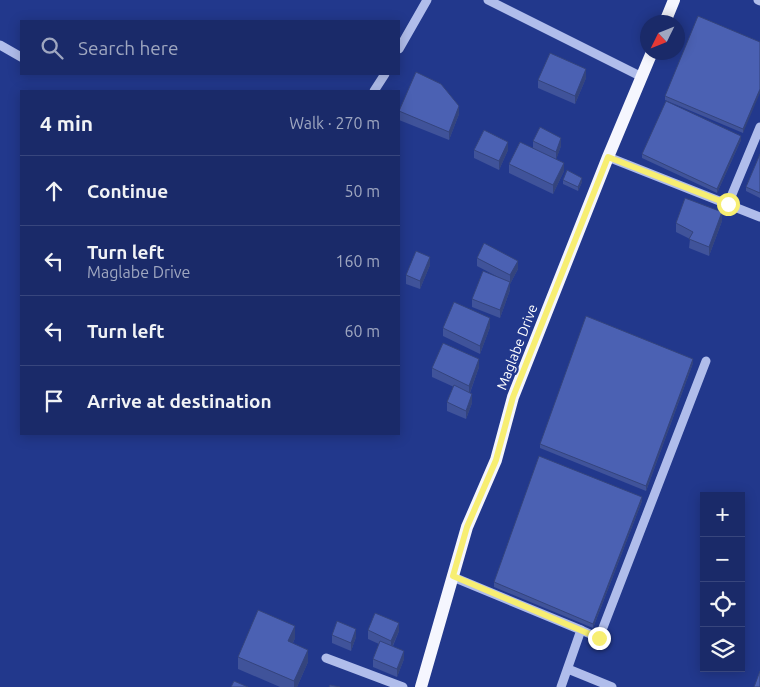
<!DOCTYPE html>
<html lang="en">
<head>
<meta charset="utf-8">
<style>
  :root { --surface:#1a2a69; --page:#273671; --text:#f1f3f6; --muted:#9fa7c0; --line:#38467d }
  body { margin:0; font-family:Ubuntu,sans-serif; background:var(--page); color:var(--text) }
  .controls { position:absolute; right:15px; bottom:15px; display:grid; overflow:hidden; border-radius:0px; box-shadow:0 2px 12px #0003 }
  .controls button { width:45px; height:45px; display:grid; place-items:center; padding:0; border:0; border-bottom:1px solid var(--line); background:var(--surface); color:var(--text); font:25px sans-serif }
  .compass { position:absolute; left:640px; top:15px; width:45px; height:45px; border-radius:50%; background:var(--surface); box-shadow:0 2px 12px #0003; rotate:227deg }
  .stop { position:absolute; width:15px; height:15px; margin:-11px; border:4px solid #f7ee72; border-radius:50%; background:#fff }
  .stop.end { background:#f7ee72; border-color:#fff; box-shadow:0 1px 5px #0008 }
  .list { margin:0; padding:0; list-style:none }
  h2 { display:flex; justify-content:space-between; align-items:center; height:65px; margin:0; padding:0 20px; font-size:21px }
  h2 small { font-size:16px; font-weight:400; color:var(--muted) }
  .list li { display:grid; grid-template-columns:32px 1fr auto; gap:15px; align-items:center; box-sizing:border-box; height:70px; padding:0 20px; border-top:1px solid var(--line) }
  .list b { display:block; font-size:19px; white-space:nowrap }
  .list p { margin:0; font-size:16px; white-space:nowrap; color:var(--muted) }
  .list em { font-size:16px; font-style:normal; color:var(--muted) }
  .icon { flex:none; width:28px; height:28px; fill:none; stroke:currentColor; stroke-width:2; stroke-linecap:round; stroke-linejoin:round }
  .map { position:relative; flex:none; width:760px; height:687px; overflow:hidden }
  .search { position:absolute; background:var(--surface); box-shadow:0 2px 12px #0003; left:20px; top:20px; width:380px; height:55px; display:flex; align-items:center; gap:12px; box-sizing:border-box; padding:0 18px; border-radius:0px; color:var(--muted); font-size:19px }
  .panel { position:absolute; background:var(--surface); box-shadow:0 2px 12px #0003; left:20px; top:90px; width:380px; height:345px; border-radius:0px }
  .map>svg:first-child { display:block }
</style>
</head>
<body>
<div class="map">
<svg width="760" height="687" viewBox="0 0 760 687">
  <rect width="100%" height="100%" fill="#22388c"/>
  <g fill="none" stroke-linecap="round" stroke-linejoin="round">
    <g stroke="#b0bdeb" stroke-width="9">
      <path d="M488 0 642 77"/>
      <path d="M758 0 760 1"/>
      <path d="M0 45 21 57"/>
      <path d="M399 49 427 0"/>
      <path d="M374 91 385 74"/>
      <path d="M608 157 760 217"/>
      <path d="M728 204 760 127"/>
      <path d="M453 577 581 630 561 687"/>
      <path d="M581 630 599 638 706 361"/>
      <path d="M326 658 403 687"/>
      <path d="M568 669 612 687"/>
    </g>
    <g stroke="#f5f6fe" stroke-width="12">
      <path d="M665 22 674 0"/>
      <path d="M421 687 467 527 496 460 513 397 608 157 652 52"/>
    </g>
  </g>
  <g fill="#40539a">
    <path d="M760 42 743 133 665 100V96Z"/>
    <path d="M586 78 575 104 538 88V80Z"/>
    <path d="M399 111 459 114 449 140 399 120Z"/>
    <path d="M741 140 717 193 642 158V154Z"/>
    <path d="M533 141 561 146 556 159 564 171 553 194 509 173V164L533 148Z"/>
    <path d="M474 150H508L499 170 474 158Z"/>
    <path d="M760 154V198L746 191V187Z"/>
    <path d="M563 180 582 182 578 191 563 184Z"/>
    <path d="M722 221 709 256 689 248 690 239 676 232V223Z"/>
    <path d="M477 258 518 269 510 284V290L500 318 472 307V299L496 276 477 266Z"/>
    <path d="M430 265 420 289 406 284V275Z"/>
    <path d="M490 327 480 354 443 336V328Z"/>
    <path d="M693 363 646 491 540 448V444Z"/>
    <path d="M479 367 470 393 472 403 466 419 447 411V402L454 387 432 377V368Z"/>
    <path d="M642 501 593 628 494 587V582Z"/>
    <path d="M368 630 399 631 393 646 404 659 397 677 373 667V659L379 644 368 639Z"/>
    <path d="M332 635 356 637 351 651 332 643Z"/>
    <path d="M295 638 293 643 308 662 297 687H280L238 669V657Z"/>
  </g>
  <g fill="#34447d">
    <path d="M586 69V78L575 104V96Z"/>
    <path d="M760 89V93L743 133V129Z"/>
    <path d="M459 106V114L449 140V132Z"/>
    <path d="M741 136V140L717 193V189Z"/>
    <path d="M561 138V146L556 160V152Z"/>
    <path d="M508 142V150L499 170V161Z"/>
    <path d="M564 163V171L553 194V185Z"/>
    <path d="M582 178V182L578 191V187Z"/>
    <path d="M722 212V221L709 256V247Z"/>
    <path d="M430 257V265L420 289V281Z"/>
    <path d="M518 261V269L510 284V275Z"/>
    <path d="M510 282V290L500 318V310Z"/>
    <path d="M490 318V327L480 354V346Z"/>
    <path d="M479 359V367L469 395V386Z"/>
    <path d="M693 359V363L646 491V486Z"/>
    <path d="M472 394V403L466 419V411Z"/>
    <path d="M642 497V501L593 628V624Z"/>
    <path d="M399 623V631L391 649V641Z"/>
    <path d="M295 626V638L288 653V641Z"/>
    <path d="M356 629V637L351 651V643Z"/>
    <path d="M308 650V662L297 687H294V681Z"/>
    <path d="M404 651V659L397 677V669Z"/>
  </g>
  <g fill="#4b61b3" stroke="#34447d">
    <path d="M698 16 760 42V89L743 129 665 96Z"/>
    <path d="M550 53 586 69 575 96 538 80Z"/>
    <path d="M416 72 441 84 459 106 449 132 399 111Z"/>
    <path d="M666 101 741 136 717 189 642 154Z"/>
    <path d="M540 127 561 138 556 152 533 141Z"/>
    <path d="M484 130 508 142 499 161 474 150Z"/>
    <path d="M520 142 564 163 553 185 509 164Z"/>
    <path d="M760 154V193L746 187Z"/>
    <path d="M567 170 582 178 578 187 563 180Z"/>
    <path d="M685 198 722 212 709 247 689 239 693 232 676 223Z"/>
    <path d="M484 243 518 261 510 275 477 258Z"/>
    <path d="M416 251 430 257 420 281 406 275Z"/>
    <path d="M483 271 510 282 500 310 472 299Z"/>
    <path d="M454 302 490 318 480 346 443 328Z"/>
    <path d="M586 316 693 359 646 486 540 444Z"/>
    <path d="M443 343 479 359 469 386 432 368Z"/>
    <path d="M454 385 472 394 466 411 447 402Z"/>
    <path d="M539 456 642 497 593 624 494 582Z"/>
    <path d="M258 610 295 626 288 641 308 650 294 681 238 657Z"/>
    <path d="M375 613 399 623 391 641 368 630Z"/>
    <path d="M337 621 356 629 351 643 332 635Z"/>
    <path d="M380 641 404 651 397 669 373 659Z"/>
    <path d="M760 671V687H754Z"/>
    <path d="M234 681 248 687H231Z"/>
    <path d="M330 685 340 687H329Z"/>
  </g>
  <g fill="none" stroke-linecap="round" stroke-linejoin="round">
    <path stroke="#f7ee72" stroke-width="6" d="M599 638 453 576 467 527 496 460 513 397 608 157 728 204"/>
  </g>
  <g text-anchor="middle" dominant-baseline="central" stroke-width="4.5" stroke-linejoin="round" paint-order="stroke">
    <g font-size="14" fill="#fff" stroke="#22388c">
      <text transform="translate(517 347) rotate(-69)">Maglabe Drive</text>
    </g>
  </g>
</svg>
<div class="controls">
<button>+</button>
<button>−</button>
<button><svg class="icon" aria-label="locate" viewBox="0 0 24 24"><circle cx="12" cy="12" r="6"/><path d="M12 2v4M12 18v4M2 12h4M18 12h4"/></svg></button>
<button><svg class="icon" aria-label="layers" viewBox="0 0 24 24"><path d="M12 4l9 5-9 5-9-5zM3 14l9 5 9-5"/></svg></button>
</div>
<svg class="compass" viewBox="-18 -18 36 36"><path d="M0-13l5 13h-10z" fill="#e53935"/><path d="M0 13l5-13h-10z" fill="#9fa7c0"/></svg>
<div class="stop" style="left:728px;top:204px"></div>
<div class="stop end" style="left:599px;top:638px"></div>
<div class="search"><svg class="icon" aria-label="search" viewBox="0 0 24 24"><circle cx="10" cy="10" r="6"/><path d="M15 15l6 6"/></svg>Search here</div>
<section class="panel">
<h2>4 min<small>Walk · 270 m</small></h2>
<ul class="list">
<li><svg class="icon" aria-label="ahead" viewBox="0 0 24 24"><path d="M12 20V5M6 11l6-6 6 6"/></svg><div><b>Continue</b></div><em>50 m</em></li>
<li><svg class="icon" aria-label="left" viewBox="0 0 24 24"><path d="M17 20v-9H6M10 6l-5 5 5 5"/></svg><div><b>Turn left</b><p>Maglabe Drive</p></div><em>160 m</em></li>
<li><svg class="icon" aria-label="left" viewBox="0 0 24 24"><path d="M17 20v-9H6M10 6l-5 5 5 5"/></svg><div><b>Turn left</b></div><em>60 m</em></li>
<li><svg class="icon" aria-label="arrive" viewBox="0 0 24 24"><path d="M6 21V4h12l-3 4 3 4H6"/></svg><div><b>Arrive at destination</b></div></li>
</ul>
</section>
</div>
</body>
</html>
